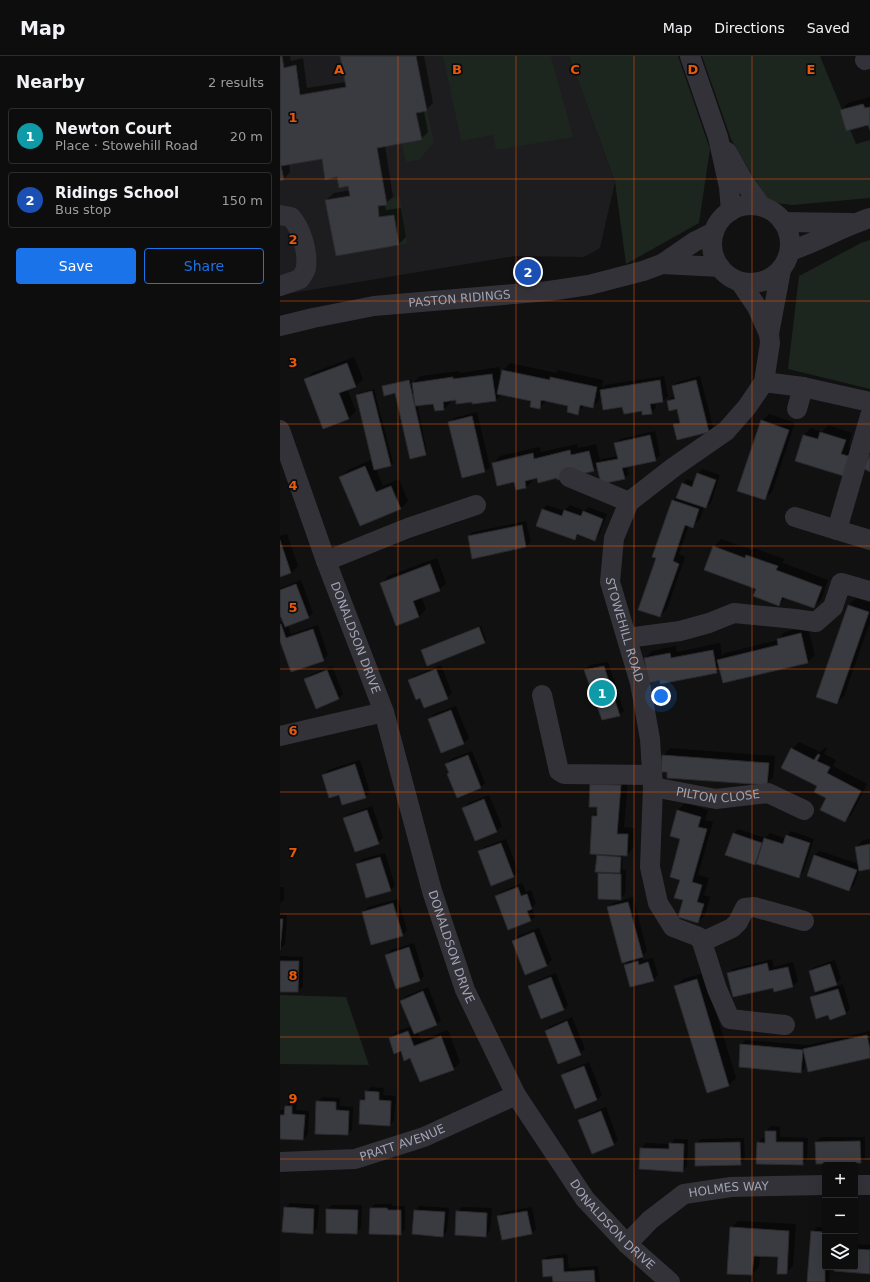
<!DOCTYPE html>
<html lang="en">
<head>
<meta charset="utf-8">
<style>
  :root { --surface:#0d0d0e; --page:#1b1b1c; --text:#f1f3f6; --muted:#9a9c9e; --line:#2d2d2e; --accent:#1a73e8 }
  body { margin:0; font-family:"DejaVu Sans",sans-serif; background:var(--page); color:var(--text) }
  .controls { position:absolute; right:12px; bottom:12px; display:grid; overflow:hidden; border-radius:4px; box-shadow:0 4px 16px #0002 }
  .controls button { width:36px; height:36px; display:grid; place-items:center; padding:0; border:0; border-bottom:1px solid var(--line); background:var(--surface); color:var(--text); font:20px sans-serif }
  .you { position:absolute; left:381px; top:640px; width:14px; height:14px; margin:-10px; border:3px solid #fff; border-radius:50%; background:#1a73e8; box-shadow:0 0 0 6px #1a73e833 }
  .badge { display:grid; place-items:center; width:26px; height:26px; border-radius:50%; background:var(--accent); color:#fff; font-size:13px; font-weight:700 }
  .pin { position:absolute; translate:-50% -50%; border:2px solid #fff; box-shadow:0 1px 4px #0006 }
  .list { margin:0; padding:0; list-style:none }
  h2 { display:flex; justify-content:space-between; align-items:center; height:52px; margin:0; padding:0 16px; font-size:17px }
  h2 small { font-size:13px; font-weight:400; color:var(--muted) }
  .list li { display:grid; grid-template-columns:26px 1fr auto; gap:12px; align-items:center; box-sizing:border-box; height:56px; margin:0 8px 8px; padding:0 8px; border:1px solid var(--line); border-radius:4px }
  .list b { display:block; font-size:15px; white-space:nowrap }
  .list p { margin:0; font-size:13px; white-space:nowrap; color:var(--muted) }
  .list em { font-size:13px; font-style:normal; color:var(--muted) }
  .actions { display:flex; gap:8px; padding:12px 16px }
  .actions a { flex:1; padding:9px 0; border:1px solid var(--accent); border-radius:4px; text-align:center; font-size:14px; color:var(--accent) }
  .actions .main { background:var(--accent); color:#fff }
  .icon { flex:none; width:22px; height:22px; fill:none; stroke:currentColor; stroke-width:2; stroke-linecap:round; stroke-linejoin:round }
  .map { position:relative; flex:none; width:590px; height:1226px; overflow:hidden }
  header { display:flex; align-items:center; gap:24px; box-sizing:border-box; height:56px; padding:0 20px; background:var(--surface); border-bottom:1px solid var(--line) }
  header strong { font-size:19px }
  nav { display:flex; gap:22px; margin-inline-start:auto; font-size:14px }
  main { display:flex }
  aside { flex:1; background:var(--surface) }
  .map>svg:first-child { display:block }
</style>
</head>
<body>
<header>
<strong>Map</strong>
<nav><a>Map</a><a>Directions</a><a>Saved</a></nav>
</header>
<main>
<aside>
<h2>Nearby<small>2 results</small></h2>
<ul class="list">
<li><span class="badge" style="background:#0f9aa8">1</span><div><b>Newton Court</b><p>Place · Stowehill Road</p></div><em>20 m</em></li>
<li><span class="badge" style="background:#1a4fb4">2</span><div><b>Ridings School</b><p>Bus stop</p></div><em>150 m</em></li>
</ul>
<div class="actions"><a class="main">Save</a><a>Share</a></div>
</aside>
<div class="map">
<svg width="590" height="1226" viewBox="0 0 590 1226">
  <rect width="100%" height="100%" fill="#111112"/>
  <path fill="#1d1d1f" d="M0 0H289L335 126 320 192 304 201 235 200 0 239Z"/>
  <g fill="#1d251f">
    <path d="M163 0H271L293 81 216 94 213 79 181 85Z"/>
    <path d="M289 0H398L430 93 419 167 346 208 335 126Z"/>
    <path d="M422 0H540L576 88 590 84V142L512 149 488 146 451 83Z"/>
    <path d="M147 55 154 86 139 104 126 106 122 88 142 84 136 57Z"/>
    <path d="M120 141 127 188 119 189 114 159 99 161 98 150 107 149 106 143Z"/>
    <path d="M590 184V333L508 313 519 220 581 187Z"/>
    <path d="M0 939 66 941 89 1009 0 1008Z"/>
  </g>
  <g fill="#0007">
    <path d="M0 0H10L11 5 23 2 27 32 66 26 60 0H144L153 47 146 54 144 55 148 76 141 83 105 90 113 141 105 148 106 154 121 152 126 181 119 188 46 144 54 137 70 134 69 129 58 120 43 102 9 108 10 116 3 124H0Z"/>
    <path d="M590 41V72L589 68 561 55 568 47Z"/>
    <path d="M74 301 83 323 76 330 67 333 76 355 68 363 25 324 32 317Z"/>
    <path d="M230 307 276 317 278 314 323 324 322 333 325 329 384 320 388 340 383 345 375 346 376 352 371 357 343 350 321 337 319 344 312 351 305 349 297 357 289 349 267 344 259 352 252 344 222 338 216 344H170L171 346 164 353 154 347 137 349 147 396 145 398 115 336 103 331 105 329 131 323 132 328 140 320 179 315 180 317 219 311 221 323 223 315Z"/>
    <path d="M420 320 433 371 428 376 394 369 401 363 398 352 388 346 392 341 396 340 393 330 398 326Z"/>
    <path d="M94 333 113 407 110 409 96 413 103 430 119 423 128 445 121 452 81 469 60 421 68 414 93 403 77 339 79 337Z"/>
    <path d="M197 356 210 411 205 416 169 367 174 362Z"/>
    <path d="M489 358 515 367 492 436 484 443 482 365Z"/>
    <path d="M548 369 572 377 568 391 583 395 577 414 524 379 531 372 542 376Z"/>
    <path d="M375 375 380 399 375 404 347 410 349 418 344 422 318 410 313 414 278 421H258L252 422 253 424 246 431 237 433 235 425 213 407 220 400 260 391 261 396 297 388 298 392 316 388 320 405 322 403 338 400 335 388 340 383Z"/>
    <path d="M422 413 440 419 431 447 426 451H424L420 463 412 470 409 469 399 498 405 501 387 553 380 560 377 502 393 445 399 439 402 428 407 423 415 426 418 418Z"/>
    <path d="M267 449 284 455 290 449 305 455 308 451 327 458 319 479 315 484 299 478 295 483 263 453Z"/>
    <path d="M246 465 251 486 246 490 189 480 193 476Z"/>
    <path d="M7 478 18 510 11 517 0 520V480Z"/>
    <path d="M441 483 472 494 474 492 504 503 503 507 548 524 541 544 534 551 506 541 499 549 477 532 434 490Z"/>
    <path d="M157 502 166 527 159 534 141 541 146 553 139 561 101 528 108 520Z"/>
    <path d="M21 524 33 557 29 561 8 569 11 578 38 569 48 599 43 604 0 584V566L4 565 0 558V532Z"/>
    <path d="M576 542 590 547V566L564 640 557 647 537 640 569 549Z"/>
    <path d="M201 570 206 584 204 586 142 594 144 592Z"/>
    <path d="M528 571 535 599 528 606 440 612 437 616 381 627V623L365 602 372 595 396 590 397 596 440 587 442 600 445 597 498 584 505 576Z"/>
    <path d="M328 606 344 655 339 659 305 614 310 609Z"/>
    <path d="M161 609 172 637 167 642 141 641 129 625 134 620Z"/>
    <path d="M52 610 63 638 59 642 25 624 30 619Z"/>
    <path d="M176 650 189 682 184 687 162 695 149 663 154 658Z"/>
    <path d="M519 686 540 696 546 691 547 692 544 698 556 704 553 710 587 728 572 758 565 765 512 693Z"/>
    <path d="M390 692 495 700 493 721 486 728 388 716 383 700Z"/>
    <path d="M192 695 205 727 201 731 170 717 166 708 171 703Z"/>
    <path d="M80 704 90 736 85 741 59 737 43 719 48 714Z"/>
    <path d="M348 723 344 771 355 772 354 791 347 799 343 798 342 813 346 814 345 838 340 843 319 818 322 815 318 799 320 797 313 760 318 755 311 728Z"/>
    <path d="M209 739 222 770 217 775 196 783 183 752 188 747Z"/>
    <path d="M405 747 428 754 425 764 433 766 418 819 429 822 424 839 430 841 425 859 418 866 404 843 401 823 402 782 391 779 398 754Z"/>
    <path d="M92 750 103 782 98 787 64 762 69 758Z"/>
    <path d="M458 773 485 782 490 777 506 783 507 780 511 775 534 783 523 816 518 821 478 804 474 807 454 778Z"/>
    <path d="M226 783 238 815 234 820 212 828 200 796 204 791Z"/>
    <path d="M590 783V812L579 814 574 829 569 834 535 799 540 795 579 808 576 791 583 784Z"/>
    <path d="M105 797 115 830 110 834 77 808 82 803Z"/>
    <path d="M242 827 246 836 251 834 256 847 252 852 255 860 250 865 216 841 221 836Z"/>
    <path d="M0 831H4V844L0 847Z"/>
    <path d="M353 841 367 895 362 900 363 904 373 902 378 919 373 924 345 909 351 903 328 852 333 847Z"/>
    <path d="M118 843 127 875 122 879 83 856 88 851Z"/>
    <path d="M0 858 7 859 5 888 0 893Z"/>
    <path d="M259 872 272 904 267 909 245 918 233 885 238 880Z"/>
    <path d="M134 887 144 920 140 924 106 899 111 894Z"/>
    <path d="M0 900 23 901V931L18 935H0Z"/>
    <path d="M492 903 494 911 513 906 518 925 513 930 494 934 493 931 449 917 453 913Z"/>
    <path d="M555 904 561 923 556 928 530 916 534 911Z"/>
    <path d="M276 917 288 949 284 953 249 930 254 926Z"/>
    <path d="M424 917 456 1022 449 1029 396 930 403 923Z"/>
    <path d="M563 928 570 953 566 957 549 958 531 942 536 937Z"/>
    <path d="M148 931 161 964 157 968 138 976 141 984 168 974 180 1006 173 1013 131 1001 121 994 110 982 117 975 132 970 122 945 126 940Z"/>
    <path d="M292 961 305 993 300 998 266 975 271 970Z"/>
    <path d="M590 975V1001L526 1004 525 1011 521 1016 461 988 466 984 528 989Z"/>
    <path d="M309 1006 322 1039 317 1043 295 1052 283 1019 287 1015Z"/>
    <path d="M91 1031 104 1032 103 1039 116 1040 114 1064 110 1069 81 1044 86 1039V1036Z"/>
    <path d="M42 1041 60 1042V1050L73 1051 72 1074 67 1078 37 1046Z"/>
    <path d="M11 1046H17L16 1054 29 1055 28 1078 23 1083 0 1082V1054H6V1050Z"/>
    <path d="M326 1051 338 1084 334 1088 300 1064 304 1060Z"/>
    <path d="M491 1070 500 1071V1081L528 1082 527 1103 522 1108 478 1087 482 1082H486V1075Z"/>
    <path d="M541 1081H585V1102L580 1106 536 1086Z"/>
    <path d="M464 1082 465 1103 460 1108 416 1088 421 1083Z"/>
    <path d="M395 1083H408L407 1110 402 1115 360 1112 361 1092 366 1087 390 1088Z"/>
    <path d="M10 1147 39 1149 37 1172 32 1177 5 1152Z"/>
    <path d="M95 1148H112V1150H125V1173L120 1178 91 1152Z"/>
    <path d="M52 1149H82L81 1172 76 1177 47 1153Z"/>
    <path d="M139 1150 169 1152 167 1175 163 1180 135 1155Z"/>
    <path d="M182 1151 212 1152 210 1175 206 1180 177 1156Z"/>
    <path d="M252 1151 256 1173 251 1178 218 1161 223 1156Z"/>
    <path d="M458 1165 516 1168 513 1210 506 1217 499 1200 480 1199 479 1211 472 1218 451 1172Z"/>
    <path d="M537 1171H545V1211H550L549 1226H528L532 1176Z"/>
    <path d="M575 1188 590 1189V1217L555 1211H575Z"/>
    <path d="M287 1198 289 1212 318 1210 320 1226H274L273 1219 263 1204 268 1200Z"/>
  </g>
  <g fill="#3a3b40" stroke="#2b2b2f">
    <path d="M0 0H2L4 12 16 9 20 39 66 31 60 0H136L147 55 136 57 142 84 97 92 107 149 98 150 99 161 114 159 119 189 56 200 45 144 70 140 68 130 59 132 57 121 45 124 42 103 1 110 4 124 0 125Z"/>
    <path d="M583 48 585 52 590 51V74L588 69 566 75 560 54Z"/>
    <path d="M67 307 76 331 59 337 69 363 43 373 24 323Z"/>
    <path d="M222 314 270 324V321L317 331 313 352 300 349 298 359 287 356 288 350 261 344 260 353 250 351 251 345 217 338Z"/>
    <path d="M212 318 216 345 192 348V346L176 348V344L163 346 164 354 155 355 153 348 135 350 132 327 173 321V323Z"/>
    <path d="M129 324 146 399 130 403 115 337 104 340 102 330Z"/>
    <path d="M380 324 383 346 370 348 372 358 362 359V355L344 358 342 351 323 354 320 334Z"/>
    <path d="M416 324 429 376 397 384 393 368 400 367 397 353 389 355 387 345 395 343 392 330Z"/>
    <path d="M92 335 111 410 94 414 76 339Z"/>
    <path d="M192 360 205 416 182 422 168 366Z"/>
    <path d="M481 364 509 374 485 444 457 435Z"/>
    <path d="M540 376 566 384 561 398 576 402 570 422 515 405 523 379 538 383Z"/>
    <path d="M370 379 376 405 342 412 345 423 321 428 316 407 338 403 334 387Z"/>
    <path d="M290 394 291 399 309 395 314 415 277 424V422L258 427 257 422 245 425 246 432 236 434 234 426 217 430 212 407 253 397 254 403Z"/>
    <path d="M590 399V416L583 412Z"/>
    <path d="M85 410 96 436 111 430 121 453 80 470 59 421Z"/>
    <path d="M417 417 436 424 426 452 396 442 402 427 412 431Z"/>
    <path d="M392 444 419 453 413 472 405 469 393 505 399 508 380 561 358 554 376 502 372 501Z"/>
    <path d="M262 453 282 460 284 454 301 460 303 455 323 463 315 485 297 478 295 484 256 470Z"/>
    <path d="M242 469 246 491 192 503 188 480Z"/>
    <path d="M0 484 11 517 0 521Z"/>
    <path d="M433 490 465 502 466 499 498 510 496 514 542 531 534 552 502 541 499 550 473 540 476 533 424 514Z"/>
    <path d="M150 508 160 535 133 545 139 561 116 570 100 527Z"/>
    <path d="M16 528 29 562 5 571 0 559V534Z"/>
    <path d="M568 549 589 556 557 648 536 641Z"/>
    <path d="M0 568H1L6 582 33 573 44 605 11 616 0 585Z"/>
    <path d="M199 571 205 587 147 610 141 594Z"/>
    <path d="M521 577 528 607 443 627 437 604 498 589 497 583Z"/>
    <path d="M433 594 437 617 380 628V624L369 627 364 602 390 597 391 602Z"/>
    <path d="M324 610 340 660 322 664 304 614Z"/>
    <path d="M156 613 168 643 144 652 140 642 136 644 128 624Z"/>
    <path d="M47 614 59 643 36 653 24 623Z"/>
    <path d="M171 654 184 688 161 697 148 663Z"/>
    <path d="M511 692 534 704 538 698 540 699 537 705 550 711 547 717 581 735 565 766 540 754 546 742 534 736 537 730 501 712Z"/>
    <path d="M188 699 201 732 177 742 167 718 169 717 165 708Z"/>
    <path d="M382 699 489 707 487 729 387 722V716H381Z"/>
    <path d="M75 708 86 742 62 749 59 739 49 742 42 719Z"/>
    <path d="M310 728 341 729 337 778H348L347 800 310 798 312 760H317V751H309Z"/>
    <path d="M204 743 217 776 195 785 182 752Z"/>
    <path d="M87 754 99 788 75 796 63 762Z"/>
    <path d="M397 754 421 761 418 771 427 773 412 826 422 829 417 846 424 848 418 867 398 861 403 844 394 842 400 824 390 821 400 783 390 780Z"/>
    <path d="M453 777 482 787 475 809 445 799Z"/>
    <path d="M506 779 530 787 519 822 476 808 484 782 503 788Z"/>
    <path d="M221 787 234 821 211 830 198 795Z"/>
    <path d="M590 788V813L579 815 575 791Z"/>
    <path d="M317 799 341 801 340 817 315 816Z"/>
    <path d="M534 799 577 814 569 835 527 820Z"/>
    <path d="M100 801 111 835 86 842 76 808Z"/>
    <path d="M318 817 341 818V844L318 843Z"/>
    <path d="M238 831 241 840 247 838 252 853 247 855 251 865 228 874 215 840Z"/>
    <path d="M348 846 363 901 342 907 327 851Z"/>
    <path d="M113 847 123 880 91 889 82 856Z"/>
    <path d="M0 863H3L0 894Z"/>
    <path d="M254 876 267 910 245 919 232 885Z"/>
    <path d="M129 891 140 925 116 933 105 899Z"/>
    <path d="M0 905H19L18 936H0Z"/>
    <path d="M358 905 359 909 368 906 374 925 350 931 344 909Z"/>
    <path d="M487 907 489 915 508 911 513 931 494 936 493 932 453 941 447 917Z"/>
    <path d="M550 908 557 929 535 936 529 915Z"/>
    <path d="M271 921 284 954 261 963 248 930Z"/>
    <path d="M417 923 449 1030 427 1037 394 930Z"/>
    <path d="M558 933 566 958 550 964 548 959 536 963 530 941Z"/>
    <path d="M143 935 157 969 134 978 120 945Z"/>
    <path d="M287 965 301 999 278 1008 265 975Z"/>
    <path d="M128 975 134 990 161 980 174 1014 140 1026 130 1002 124 1005 121 995 114 998 109 982Z"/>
    <path d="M587 979 590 993V1002L528 1016 523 993Z"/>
    <path d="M460 988 523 994 521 1017 459 1011Z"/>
    <path d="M304 1010 317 1044 295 1053 281 1019Z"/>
    <path d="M85 1035 99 1036V1044L111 1045 110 1070 79 1068 80 1044H85Z"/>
    <path d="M36 1045 56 1046V1054L69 1055 68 1079 35 1078Z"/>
    <path d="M5 1050H12V1058L25 1059 23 1084 0 1083V1059H4Z"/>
    <path d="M321 1055 334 1089 312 1098 298 1064Z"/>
    <path d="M485 1075H496V1086H523V1109L476 1108 477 1086 485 1087Z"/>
    <path d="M580 1085 581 1107 536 1108 535 1086Z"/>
    <path d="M460 1086 461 1109 415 1110V1087Z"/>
    <path d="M389 1087 404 1088 403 1116 359 1113 360 1092 389 1093Z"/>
    <path d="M4 1151 34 1153 33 1178 2 1176Z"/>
    <path d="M90 1152H107L108 1154H121V1179L89 1178Z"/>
    <path d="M46 1153 78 1154 77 1178 46 1177Z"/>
    <path d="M134 1154 165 1156 163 1181 132 1178Z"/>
    <path d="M176 1155 207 1157 206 1181 175 1179Z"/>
    <path d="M247 1155 252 1178 222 1184 217 1160Z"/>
    <path d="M450 1171 509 1175 507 1218H497L498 1201 474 1200 472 1219 447 1218Z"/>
    <path d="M531 1175 545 1176V1226H527Z"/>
    <path d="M575 1193 590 1194V1218L554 1215V1211H575Z"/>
    <path d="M283 1202 284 1216 314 1214 315 1226H273L272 1220 263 1221 262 1204Z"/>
  </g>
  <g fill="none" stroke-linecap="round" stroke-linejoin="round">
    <g stroke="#323238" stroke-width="20">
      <path d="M410 0 438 81 449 131 451 155"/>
      <path d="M585 4 590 2"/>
      <path d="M447 96 464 126 481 150"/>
      <circle cx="471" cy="188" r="39"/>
      <path d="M0 159 11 161C22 174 28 195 26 212 25 216 22 220 20 223L0 230"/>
      <path d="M503 166 571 167"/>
      <path d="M510 195C537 186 562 171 590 162"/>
      <path d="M382 208 440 211"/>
      <path id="s1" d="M501 214 489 278 490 287 484 326 467 351 446 375 394 411 349 446 334 482 330 526 360 627 370 683 373 731 370 811 378 847 393 871 419 881 422 886 437 933 450 963 505 969"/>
      <path d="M460 226 477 251 489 278"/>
      <path id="s2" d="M0 270 33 262 94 250 269 235 309 229 363 215 382 208 414 186 434 176"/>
      <path d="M484 326 523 331 590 346"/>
      <path d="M517 353 523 331"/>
      <path d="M590 360 557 474 590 484"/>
      <path id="s3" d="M0 374 46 505 104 656 152 835 185 934 236 1039 305 1143 347 1188 390 1226"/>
      <path d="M289 421 349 446"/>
      <path d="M515 461 557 474"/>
      <path d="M46 505 128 472 196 449"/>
      <path d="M347 582 400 575 429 567 454 557 515 563 536 566 553 551 561 527 590 535"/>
      <path d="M262 639 279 715 284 718 372 719"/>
      <path d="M0 680 104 656"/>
      <path id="s4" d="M373 731 436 743 488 737 524 754"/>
      <path d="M422 886 452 872 458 866 465 852 474 851 524 865"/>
      <path id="s5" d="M0 1106 75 1103 144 1081 236 1039"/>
      <path d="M575 1129H590"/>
      <path id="s6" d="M347 1188 370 1164 404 1138 451 1131 545 1129"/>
    </g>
  </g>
  <path fill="none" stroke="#e8590c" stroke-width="1" stroke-opacity="0.55" d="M118 0V1226M236 0V1226M354 0V1226M472 0V1226M0 123H590M0 245H590M0 368H590M0 490H590M0 613H590M0 736H590M0 858H590M0 981H590M0 1103H590"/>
  <g text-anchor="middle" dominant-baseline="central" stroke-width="3.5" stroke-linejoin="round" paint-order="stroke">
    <g font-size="12" fill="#a1a3b4" stroke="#0c0c0d">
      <text stroke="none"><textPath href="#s2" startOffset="182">PASTON RIDINGS</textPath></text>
      <text stroke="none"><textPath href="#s1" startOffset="429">STOWEHILL ROAD</textPath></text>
      <text stroke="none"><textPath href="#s3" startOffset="221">DONALDSON DRIVE</textPath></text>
      <text stroke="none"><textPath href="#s4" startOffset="66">PILTON CLOSE</textPath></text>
      <text stroke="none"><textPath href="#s3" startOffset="545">DONALDSON DRIVE</textPath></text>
      <text stroke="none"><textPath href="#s5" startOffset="125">PRATT AVENUE</textPath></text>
      <text stroke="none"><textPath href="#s6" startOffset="121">HOLMES WAY</textPath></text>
      <text stroke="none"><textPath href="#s3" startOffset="869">DONALDSON DRIVE</textPath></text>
    </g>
  </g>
  <g font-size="13" text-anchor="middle" font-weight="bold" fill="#e8590c" stroke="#0c0c0d" stroke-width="3.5" stroke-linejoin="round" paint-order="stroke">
    <text x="59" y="18">A</text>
    <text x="177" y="18">B</text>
    <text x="295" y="18">C</text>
    <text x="413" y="18">D</text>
    <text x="531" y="18">E</text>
    <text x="13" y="66">1</text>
    <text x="13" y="188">2</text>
    <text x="13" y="311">3</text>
    <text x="13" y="434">4</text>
    <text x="13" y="556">5</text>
    <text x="13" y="679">6</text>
    <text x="13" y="801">7</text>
    <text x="13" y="924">8</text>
    <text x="13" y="1047">9</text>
  </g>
</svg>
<div class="controls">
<button>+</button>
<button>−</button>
<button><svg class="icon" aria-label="layers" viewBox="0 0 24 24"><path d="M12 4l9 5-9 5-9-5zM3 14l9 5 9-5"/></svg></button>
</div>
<div class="you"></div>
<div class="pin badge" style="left:322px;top:637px;background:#0f9aa8">1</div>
<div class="pin badge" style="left:248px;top:216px;background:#1a4fb4">2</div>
</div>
</main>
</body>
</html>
